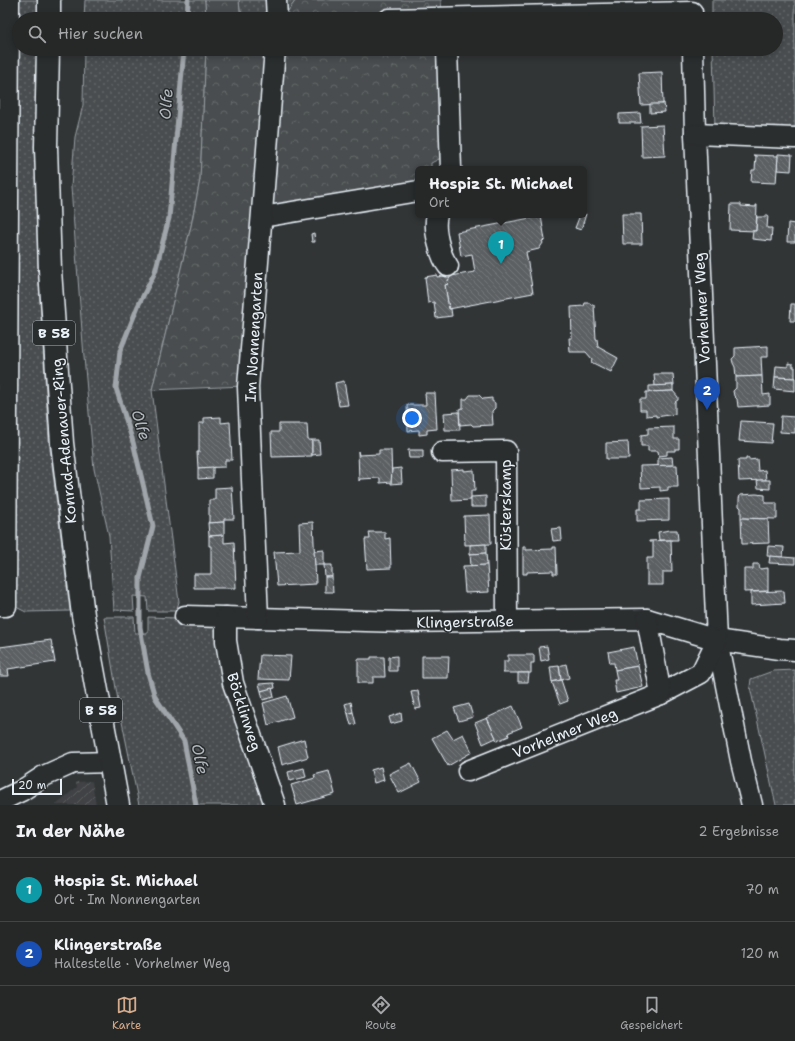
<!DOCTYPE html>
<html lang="de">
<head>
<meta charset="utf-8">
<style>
  :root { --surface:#262828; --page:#323434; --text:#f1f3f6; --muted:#a4a6a8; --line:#424445; --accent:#d6ab8b }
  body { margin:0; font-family:"Shantell Sans",sans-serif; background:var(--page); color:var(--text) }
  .scale { position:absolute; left:12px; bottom:10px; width:50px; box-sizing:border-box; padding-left:4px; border:2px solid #e8f1f8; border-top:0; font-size:11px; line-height:14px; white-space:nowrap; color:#e8f1f8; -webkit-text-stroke:3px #2a2d2e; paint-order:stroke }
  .you { position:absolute; left:412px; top:418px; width:14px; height:14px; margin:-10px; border:3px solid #fff; border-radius:50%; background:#1a73e8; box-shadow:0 0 0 6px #1a73e833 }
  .badge { display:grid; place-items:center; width:26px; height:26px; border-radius:50%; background:var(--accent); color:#fff; font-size:13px; font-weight:700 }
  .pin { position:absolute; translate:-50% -33px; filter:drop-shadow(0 1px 2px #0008) }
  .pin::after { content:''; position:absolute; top:21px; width:14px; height:12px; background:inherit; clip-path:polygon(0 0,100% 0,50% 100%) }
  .popup { position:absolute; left:415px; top:166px; width:172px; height:52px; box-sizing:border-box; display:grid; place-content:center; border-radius:6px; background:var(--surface); filter:drop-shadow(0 1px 3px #0005); font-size:13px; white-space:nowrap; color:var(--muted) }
  .popup b { font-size:15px; color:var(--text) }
  .popup::after { content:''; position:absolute; left:50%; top:100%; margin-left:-8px; border:8px solid transparent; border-top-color:var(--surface) }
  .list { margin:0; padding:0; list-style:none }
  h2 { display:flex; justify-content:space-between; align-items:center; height:52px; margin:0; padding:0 16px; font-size:17px }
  h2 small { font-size:13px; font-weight:400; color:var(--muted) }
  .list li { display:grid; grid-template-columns:26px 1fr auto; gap:12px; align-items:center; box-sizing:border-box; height:64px; padding:0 16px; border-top:1px solid var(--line) }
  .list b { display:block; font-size:15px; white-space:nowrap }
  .list p { margin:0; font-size:13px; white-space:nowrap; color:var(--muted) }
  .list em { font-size:13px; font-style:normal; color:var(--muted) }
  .icon { flex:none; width:22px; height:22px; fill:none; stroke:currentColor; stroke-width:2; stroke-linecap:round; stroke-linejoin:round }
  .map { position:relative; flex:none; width:795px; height:805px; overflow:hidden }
  .search { position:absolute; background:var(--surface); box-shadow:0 2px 6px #0003; left:12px; right:12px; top:12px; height:44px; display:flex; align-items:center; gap:10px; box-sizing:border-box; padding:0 14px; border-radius:22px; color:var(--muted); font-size:15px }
  .sheet { height:180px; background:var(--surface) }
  nav { display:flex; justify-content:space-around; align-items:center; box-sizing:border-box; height:56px; border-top:1px solid var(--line); background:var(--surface); font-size:11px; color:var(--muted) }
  nav a { display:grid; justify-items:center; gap:2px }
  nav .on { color:var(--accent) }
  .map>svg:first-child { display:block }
</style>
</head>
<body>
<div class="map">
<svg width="795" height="805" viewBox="0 0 795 805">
  <defs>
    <pattern id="industrial-furrows" width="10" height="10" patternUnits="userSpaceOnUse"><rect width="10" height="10" fill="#3f4244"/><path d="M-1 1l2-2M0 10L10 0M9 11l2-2" fill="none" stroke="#5b5e60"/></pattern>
    <pattern id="grass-dots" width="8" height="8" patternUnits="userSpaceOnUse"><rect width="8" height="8" fill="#494d4f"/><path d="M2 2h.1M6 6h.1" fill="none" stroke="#636769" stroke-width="1.8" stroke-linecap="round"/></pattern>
    <pattern id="park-crowns" width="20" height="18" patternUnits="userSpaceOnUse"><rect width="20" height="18" fill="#494d4f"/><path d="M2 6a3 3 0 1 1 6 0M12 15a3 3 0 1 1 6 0" fill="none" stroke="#636769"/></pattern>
    <pattern id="building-back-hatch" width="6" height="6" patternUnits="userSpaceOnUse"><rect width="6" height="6" fill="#5c6063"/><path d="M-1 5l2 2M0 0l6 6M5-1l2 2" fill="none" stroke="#73777a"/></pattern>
  </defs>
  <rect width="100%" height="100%" fill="#323536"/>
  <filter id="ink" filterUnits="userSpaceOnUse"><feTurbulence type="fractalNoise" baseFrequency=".025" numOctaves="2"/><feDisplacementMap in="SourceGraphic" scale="8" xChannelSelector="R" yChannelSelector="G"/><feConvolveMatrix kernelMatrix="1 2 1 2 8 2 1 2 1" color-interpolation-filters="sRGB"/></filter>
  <g filter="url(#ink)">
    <path fill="url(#industrial-furrows)" d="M92 781 96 805H55L77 787 76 782Z"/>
    <g fill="url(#grass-dots)" stroke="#989fa4">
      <path d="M15 0H38L37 19H19V49H37L35 147 38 269 49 441 70 611 26 612 14 606Z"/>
      <path d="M85 0H205L206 19H84Z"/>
      <path d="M239 0H272L273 19H251L240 11Z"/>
      <path d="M281 0H296L282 19Z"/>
      <path d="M712 0H795V131L715 128 713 49H776V19H712Z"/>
      <path d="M84 49H206L200 180 191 226 152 390 179 602 176 611H148L147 597 133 596 134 611 114 610 109 536 94 469 84 357 71 187 75 137 83 105Z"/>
      <path d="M104 617H134L135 633H148V617L176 618 214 625 217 629 267 805H139L120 712Z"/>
      <path d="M795 670V805H776L750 687 751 679 773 671Z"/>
    </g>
    <g fill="url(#park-crowns)" stroke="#989fa4">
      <path d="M205 0H239L240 11 251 19H206Z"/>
      <path d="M296 0H441L442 19H282Z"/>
      <path d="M206 49H442L445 156 431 163V169H418V182L258 208 244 386 152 390 191 226 200 180Z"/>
    </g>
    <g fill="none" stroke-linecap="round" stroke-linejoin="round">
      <g stroke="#9fa5aa" stroke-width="5">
        <path d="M187 19 188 0"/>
        <path d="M184 49 169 218 155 272 138 306 120 351 116 388 133 442 153 526 140 578V627L148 673 155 697 184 741 196 805"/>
      </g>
    </g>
    <g fill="url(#building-back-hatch)" stroke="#e8f1f8">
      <path d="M662 72 663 104 641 105 639 73Z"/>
      <path d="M663 103H664L665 112 650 113V104H663Z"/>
      <path d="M640 113 641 123H619V114Z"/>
      <path d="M663 125 665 156 642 157 641 126Z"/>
      <path d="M778 154 792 155 791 171 777 170Z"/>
      <path d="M753 155 778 156 776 183 751 182 752 170H755L756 156Z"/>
      <path d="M731 204H741V206L756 207V205H757L756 231 730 230Z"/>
      <path d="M586 214 581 230 575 228 580 215Z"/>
      <path d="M622 214H641L642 244H623Z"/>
      <path d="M766 215H768L767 228H772L771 241 752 239 753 231H756L757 217H766Z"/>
      <path d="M541 216 545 240 542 241 543 243 539 249 526 252 533 293 449 309 445 285 448 284 447 282 451 276 475 272 472 254 461 256 457 232Z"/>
      <path d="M788 223 795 224V242H787Z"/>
      <path d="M314 233 315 242H312L311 234Z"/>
      <path d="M437 275V277L449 275 451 276 447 282 448 284 445 285 449 309H451L452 316 436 318 434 302 428 303 425 277Z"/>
      <path d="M585 303H590L591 305H594L596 339H597L598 347 618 358 611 372 591 362 592 359 586 352H570L569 338H572L571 307 584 306Z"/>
      <path d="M791 304H795V321H790Z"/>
      <path d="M768 346V357H761L762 376 736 377 735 367 733 363 732 359 735 356V348Z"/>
      <path d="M788 363 793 364V367H795V378L775 377 776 366 788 367Z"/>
      <path d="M654 374H673L674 385 655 386Z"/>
      <path d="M762 376 763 395 770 394V405L738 407 737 399 734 396 733 391 736 388V377Z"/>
      <path d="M775 377 795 378V391L774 389Z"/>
      <path d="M344 381 348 405 339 406 335 383Z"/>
      <path d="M673 385V391L649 392V386Z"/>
      <path d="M673 391 678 397V400L675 402V414L656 417V415L646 416V410H640V399H646V392Z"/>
      <path d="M425 393H435L437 429 427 430V434L419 435V430L408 431 407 405H426Z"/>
      <path d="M470 395H479L483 399 492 398V401L495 403V408L492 411 493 425 473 426 471 424 460 425 459 409 463 408V399H467Z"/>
      <path d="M459 412 460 430H445L444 413Z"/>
      <path d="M781 416 795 417V433L780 432Z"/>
      <path d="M221 417V423L230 422 232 460H225V467L198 468 197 452H199V423H204V418Z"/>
      <path d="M741 421 773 423 771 443 739 441Z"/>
      <path d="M279 424H307L308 440H312V456L272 457 271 432H279Z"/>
      <path d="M674 427V439H679V449H675V451H667V455L659 456 658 451H648V446H641V435L648 434V428Z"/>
      <path d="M312 440H319L320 454 312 455Z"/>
      <path d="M628 442 629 459H606V443Z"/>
      <path d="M379 450H391L392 482 380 483V478L360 479 359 481 358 451 359 455 379 454Z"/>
      <path d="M408 450H423V458H409Z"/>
      <path d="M672 457 673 465 658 466V458Z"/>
      <path d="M746 458H749V460L757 459 758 471 765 470 766 480 739 481 738 460H746Z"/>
      <path d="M677 465 678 487H668V490L660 491V487L641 488 640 466Z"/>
      <path d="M213 467V478L198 479V468Z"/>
      <path d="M401 468 402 483 391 484 392 469Z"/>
      <path d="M464 469V471L474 470 475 491H471V500L452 501 451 470Z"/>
      <path d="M757 480H770V489L758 488Z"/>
      <path d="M232 487 234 519H224V522L208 523 209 521V500H215V488Z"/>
      <path d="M756 494 765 495V503H777V519L741 518V508L739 506V499L740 495Z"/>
      <path d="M486 496V507H471V497Z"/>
      <path d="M669 499V520L637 521V509H641V500Z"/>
      <path d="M490 515 491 544 465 545 464 516Z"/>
      <path d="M741 518 768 519 769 543 742 544Z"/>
      <path d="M224 522V535L209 536 208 523Z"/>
      <path d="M313 522 316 584 277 586 274 552 300 551 299 523Z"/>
      <path d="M561 528 562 540 553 541 551 529Z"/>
      <path d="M670 530H677L678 540H659L658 532Z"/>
      <path d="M369 532H385V539L390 538 391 568 367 569 365 539H370Z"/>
      <path d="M224 535V543L234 542 236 588H194V574H211V546H209V536Z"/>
      <path d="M671 540 672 572H663V585H647V558H653V542H649V541Z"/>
      <path d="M486 544V553L470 554V545Z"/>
      <path d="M768 546 784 547 783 557 767 556Z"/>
      <path d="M523 547H526V550L553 549V547H556L557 574H553V571L527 572V574H523Z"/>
      <path d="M324 550V565H315L314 551Z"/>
      <path d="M486 553 487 565 471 566 470 554Z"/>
      <path d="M770 556 795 558V564L769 563Z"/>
      <path d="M753 564H759L760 569 768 568V591L744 592V569H753Z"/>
      <path d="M324 565H332V577H325Z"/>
      <path d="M487 565 489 592 465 593 463 566Z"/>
      <path d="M325 577H332L333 592H325Z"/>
      <path d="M784 591 785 603 751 605V592Z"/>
      <path d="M51 640 55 662 8 669 9 676H0V647Z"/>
      <path d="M547 646 549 659 541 661 539 647Z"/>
      <path d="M634 647 638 666 615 670 614 663H610L608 652Z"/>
      <path d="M260 655 291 656 289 680 258 679Z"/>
      <path d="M508 655H534V663H531V673H503L504 672V661H508Z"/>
      <path d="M397 656V671H389V657Z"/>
      <path d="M422 656H449L448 678H422Z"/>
      <path d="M371 657H384L385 677H373V683H358V659H371Z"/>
      <path d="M566 664 569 678 561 680 559 666Z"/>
      <path d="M559 666 561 680 552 682 550 667Z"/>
      <path d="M638 666 643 687 616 693 614 680H617L615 670Z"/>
      <path d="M518 673H529L528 682H518Z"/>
      <path d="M561 680 568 701 560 704 552 682Z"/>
      <path d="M274 683 275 688 261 691 259 684Z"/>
      <path d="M272 688 274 697 263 700 261 691Z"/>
      <path d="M418 691 421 708 415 709 411 692Z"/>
      <path d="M287 696 293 717 268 725 263 703Z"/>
      <path d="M351 702 353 712 348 714 345 704Z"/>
      <path d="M469 704 473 717 459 721 454 708Z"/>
      <path d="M513 706 522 727 508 733 509 736 497 741 487 718Z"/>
      <path d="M353 712 356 724 351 725 348 714Z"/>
      <path d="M401 713 402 721 391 724 389 717Z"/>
      <path d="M487 718 496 738 483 744 475 723Z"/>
      <path d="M447 730 453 739 463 734 472 752 448 766 432 738Z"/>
      <path d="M304 739 308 757 282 765 278 747Z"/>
      <path d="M411 763 421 782 399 793 389 774Z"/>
      <path d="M381 767 384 780 374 783 371 770Z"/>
      <path d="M304 768 306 777 290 781 288 772Z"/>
      <path d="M329 771 335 794 297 805 291 785 315 778 314 775Z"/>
    </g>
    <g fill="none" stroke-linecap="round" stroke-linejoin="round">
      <defs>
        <g id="minor">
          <path d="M276 0 277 19"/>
          <path d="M389 19 692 12"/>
          <path d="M447 49 451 169"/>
          <path d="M693 49 695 134 717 640 741 761 752 805"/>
          <path d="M695 134 795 138"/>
          <path d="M437 215C433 228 440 256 448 266"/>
          <path d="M262 217 418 191"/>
          <path d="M442 452 506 451 507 621"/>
          <path d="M0 606H6L9 0"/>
          <path d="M185 616 402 622 647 619 717 640 779 649 795 650"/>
          <path d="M226 617V641L233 683 275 805"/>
          <path d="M258 618 248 387 275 49"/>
          <path d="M661 694 701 673 717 640"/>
          <path d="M468 771 661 694 647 619"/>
          <path d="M0 801 21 791 44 776 73 763 111 762"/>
        </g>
        <g id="major">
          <path d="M49 19V0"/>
          <path d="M48 49 46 147 50 270 62 443 83 615 118 805"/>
        </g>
      </defs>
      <use href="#minor" stroke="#e8f1f8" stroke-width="23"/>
      <use href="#major" stroke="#e8f1f8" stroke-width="25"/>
      <use href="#minor" stroke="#2a2d2e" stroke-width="20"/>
      <use href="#major" stroke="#2a2d2e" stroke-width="22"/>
    </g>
  </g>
  <g text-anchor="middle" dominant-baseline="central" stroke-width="3" stroke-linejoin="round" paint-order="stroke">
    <g fill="#2a2d2e" stroke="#afb6bb" stroke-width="1">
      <rect x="33" y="321" width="42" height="24" rx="3"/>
      <rect x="80" y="698" width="42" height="24" rx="3"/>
    </g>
    <g font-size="14" font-weight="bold" fill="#e8f1f8">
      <text x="54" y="333">B 58</text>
      <text x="101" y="710">B 58</text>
    </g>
    <g font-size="15" fill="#e8f1f8" stroke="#2a2d2e">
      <text transform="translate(702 308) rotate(-93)">Vorhelmer Weg</text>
      <text transform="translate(254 337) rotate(-87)">Im Nonnengarten</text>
      <text transform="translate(64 441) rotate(-95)">Konrad-Adenauer-Ring</text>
      <text transform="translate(506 505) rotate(-90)">Küsterskamp</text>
      <text transform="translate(465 622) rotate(-1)">Klingerstraße</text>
      <text transform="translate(244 712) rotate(72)">Böcklinweg</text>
      <text transform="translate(565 733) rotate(-22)">Vorhelmer Weg</text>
    </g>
    <g font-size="16" font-style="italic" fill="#b1b8be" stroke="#2a2d2e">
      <text transform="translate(166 104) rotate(-85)">Olfe</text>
      <text transform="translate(141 425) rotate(73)">Olfe</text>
      <text transform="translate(200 759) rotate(78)">Olfe</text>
    </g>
  </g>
</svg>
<div class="scale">20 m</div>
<div class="you"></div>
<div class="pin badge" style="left:501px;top:264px;background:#0f9aa8">1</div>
<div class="popup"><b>Hospiz St. Michael</b>Ort</div>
<div class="pin badge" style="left:707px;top:410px;background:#1a4fb4">2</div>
<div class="search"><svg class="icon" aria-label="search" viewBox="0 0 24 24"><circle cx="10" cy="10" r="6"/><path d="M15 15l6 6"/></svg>Hier suchen</div>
</div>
<section class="sheet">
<h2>In der Nähe<small>2 Ergebnisse</small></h2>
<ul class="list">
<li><span class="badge" style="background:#0f9aa8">1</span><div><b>Hospiz St. Michael</b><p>Ort · Im Nonnengarten</p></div><em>70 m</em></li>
<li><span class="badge" style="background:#1a4fb4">2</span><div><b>Klingerstraße</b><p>Haltestelle · Vorhelmer Weg</p></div><em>120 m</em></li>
</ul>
</section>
<nav>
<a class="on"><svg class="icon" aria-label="map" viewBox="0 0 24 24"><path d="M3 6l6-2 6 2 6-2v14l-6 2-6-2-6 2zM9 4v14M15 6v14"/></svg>Karte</a>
<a><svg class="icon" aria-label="directions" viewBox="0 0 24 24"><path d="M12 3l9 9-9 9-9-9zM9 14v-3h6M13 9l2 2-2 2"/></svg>Route</a>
<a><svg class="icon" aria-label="saved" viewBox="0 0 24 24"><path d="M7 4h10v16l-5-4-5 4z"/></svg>Gespeichert</a>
</nav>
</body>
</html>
